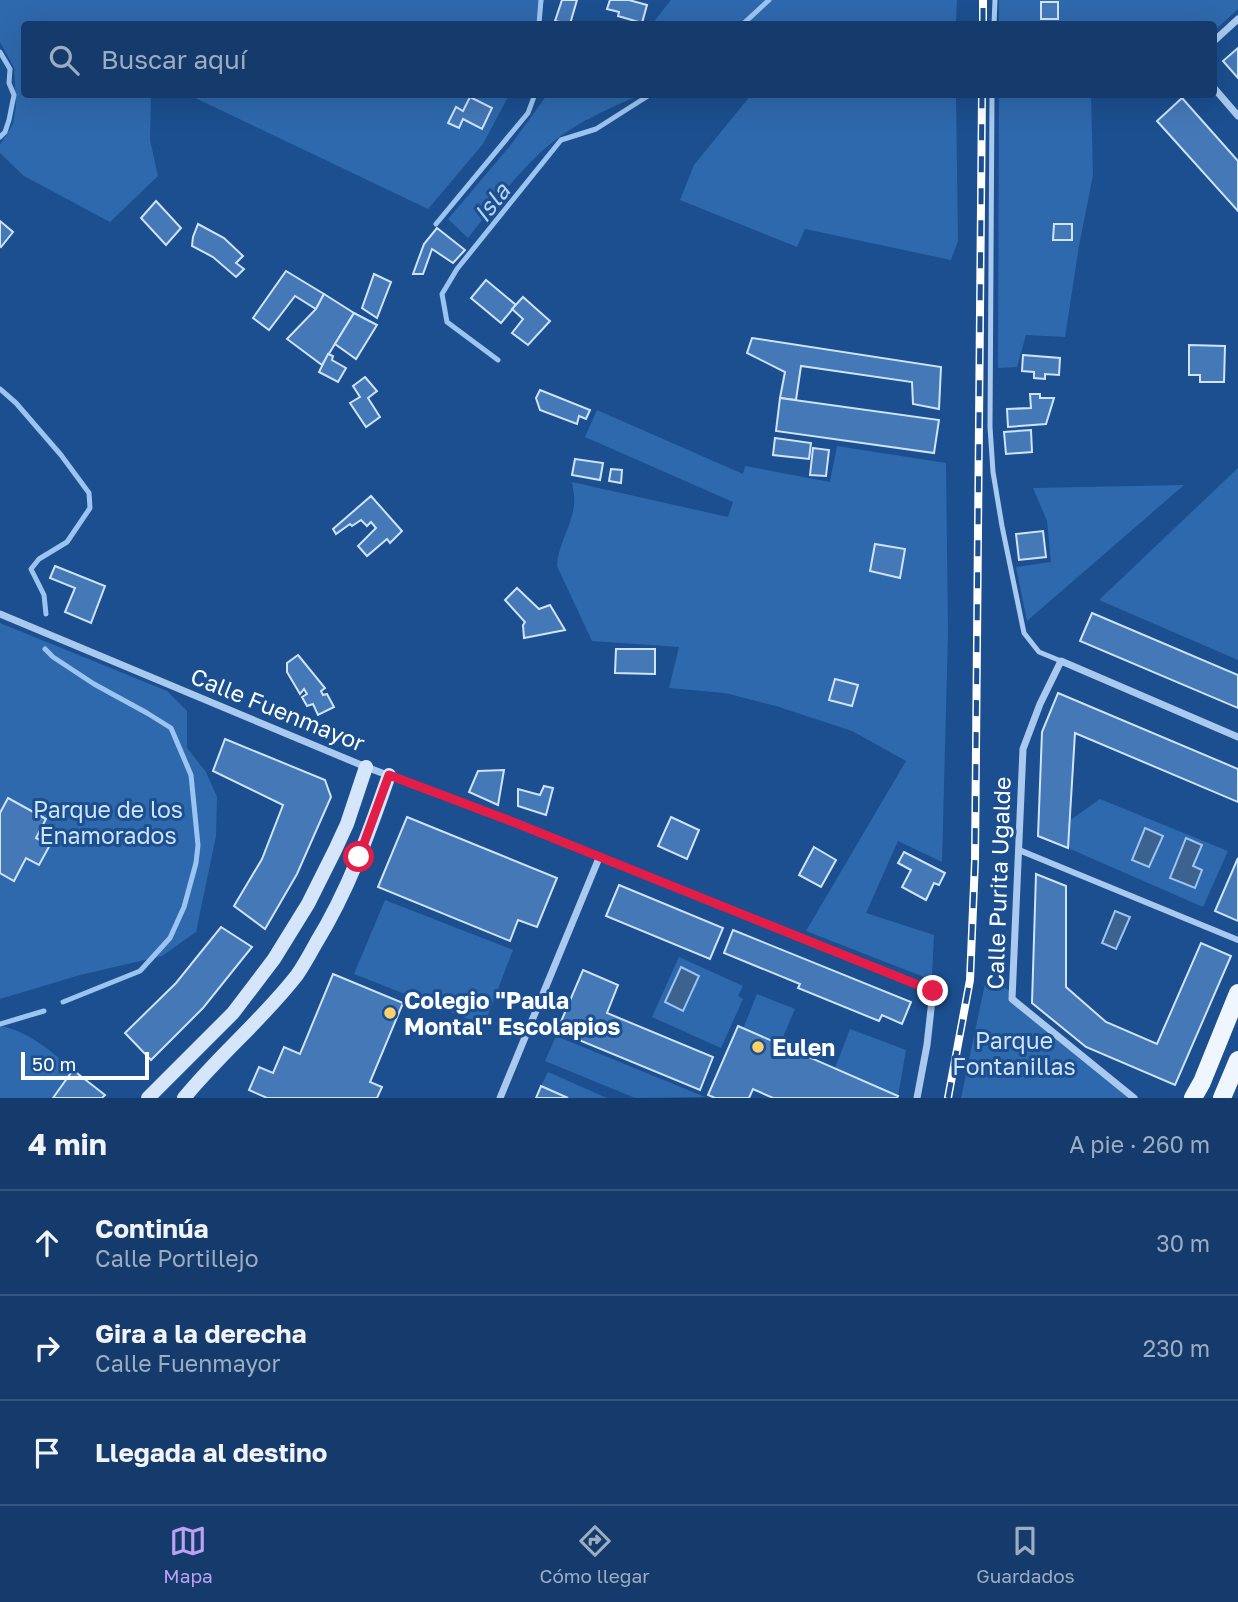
<!DOCTYPE html>
<html lang="es">
<head>
<meta charset="utf-8">
<style>
  :root { --surface:#143b6b; --page:#1d4271; --text:#f1f3f6; --muted:#9dadc1; --line:#33557e; --accent:#bca0f2 }
  body { margin:0; font-family:"Golos Text",sans-serif; background:var(--page); color:var(--text) }
  .scale { position:absolute; left:21px; bottom:18px; width:128px; box-sizing:border-box; padding-left:7px; border:4px solid #fff; border-top:0; font-size:19px; line-height:24px; white-space:nowrap; color:#fff; -webkit-text-stroke:5px #1b4f8f; paint-order:stroke }
  .stop { position:absolute; width:21px; height:21px; margin:-16px; border:5px solid #e11d48; border-radius:50%; background:#fff }
  .stop.end { background:#e11d48; border-color:#fff; box-shadow:0 2px 7px #0008 }
  .list { margin:0; padding:0; list-style:none }
  h2 { display:flex; justify-content:space-between; align-items:center; height:91px; margin:0; padding:0 28px; font-size:30px }
  h2 small { font-size:23px; font-weight:400; color:var(--muted) }
  .list li { display:grid; grid-template-columns:46px 1fr auto; gap:21px; align-items:center; box-sizing:border-box; height:105px; padding:0 28px; border-top:2px solid var(--line) }
  .list b { display:block; font-size:26px; white-space:nowrap }
  .list p { margin:0; font-size:23px; white-space:nowrap; color:var(--muted) }
  .list em { font-size:23px; font-style:normal; color:var(--muted) }
  .icon { flex:none; width:38px; height:38px; fill:none; stroke:currentColor; stroke-width:2; stroke-linecap:round; stroke-linejoin:round }
  .map { position:relative; flex:none; width:1238px; height:1098px; overflow:hidden }
  .search { position:absolute; background:var(--surface); box-shadow:0 7px 28px #0002; left:21px; right:21px; top:21px; height:77px; display:flex; align-items:center; gap:18px; box-sizing:border-box; padding:0 24px; border-radius:7px; color:var(--muted); font-size:26px }
  .sheet { height:406px; background:var(--surface) }
  nav { display:flex; justify-content:space-around; align-items:center; box-sizing:border-box; height:98px; border-top:2px solid var(--line); background:var(--surface); font-size:19px; color:var(--muted) }
  nav a { display:grid; justify-items:center; gap:4px }
  nav .on { color:var(--accent) }
  .map>svg:first-child { display:block }
</style>
</head>
<body>
<div class="map">
<svg width="1238" height="1098" viewBox="0 0 1238 1098">
  <rect width="100%" height="100%" fill="#1b4f8f"/>
  <g fill="#2e69ad">
    <path d="M0 0H544L536 24H24V94L151 95 150 140 158 176 110 222 24 176 0 153V145L13 124 16 106 14 68 0 42Z"/>
    <path d="M671 0H957L956 24H652Z"/>
    <path d="M999 0H1238V9L1214 31V24H999Z"/>
    <path d="M189 95H509L483 144 428 209Z"/>
    <path d="M547 95H639C611 108 579 121 554 141 520 168 495 204 468 238L448 219 510 146Z"/>
    <path d="M751 95H956L958 241 951 260 805 229 797 247 680 200 694 165Z"/>
    <path d="M999 95H1091L1093 175 1079 246 1065 337 1026 335 1017 367 998 368Z"/>
    <path d="M597 410 743 474 745 466 830 482 837 446 946 463 948 634 942 862 898 841 866 913 934 935 932 975 924 977 806 931 906 761 852 731 776 706 725 693 669 688 679 647 592 641 557 566C558 544 572 526 574 505 575 498 573 489 572 482L728 517 733 502 585 437Z"/>
    <path d="M1238 468V660L1099 600Z"/>
    <path d="M1184 485 1027 621 1016 567 1051 562 1047 521 1033 488Z"/>
    <path d="M0 623 167 691 187 711V748L206 772 217 797 216 836 196 932 162 956 80 975 0 999Z"/>
    <path d="M1100 799 1228 851 1203 907 1068 848 1069 821Z"/>
    <path d="M385 900 513 950 484 1025 354 974Z"/>
    <path d="M679 957 743 986 738 996 743 999 721 1048 652 1017Z"/>
    <path d="M986 979 1007 989 1130 1098H961Z"/>
    <path d="M757 994 795 1009 780 1044 743 1029Z"/>
    <path d="M0 1026C29 1031 52 1052 73 1070L53 1098H0Z"/>
    <path d="M850 1029 906 1050 898 1096 835 1068Z"/>
    <path d="M556 1036 705 1097 635 1098 545 1061Z"/>
    <path d="M548 1072 607 1098H568L541 1086Z"/>
  </g>
  <g fill="#3c6290" stroke="#9cc4f0" stroke-width="2">
    <path d="M1145 828 1163 836 1149 867 1132 860Z"/>
    <path d="M1186 838 1202 845 1193 866 1202 870 1195 888 1170 878Z"/>
    <path d="M1115 911 1130 917 1116 949 1102 943Z"/>
    <path d="M681 967 699 976 683 1011 665 1002Z"/>
  </g>
  <g fill="none" stroke-linecap="round" stroke-linejoin="round">
    <g stroke="#9cc4f0" stroke-width="5">
      <path d="M539 24 541 0"/>
      <path d="M743 24 769 0"/>
      <path d="M0 52 10 69 9 83 14 95 9 120 5 132 0 137"/>
      <path d="M436 224 528 113 535 94"/>
      <path d="M498 360 447 322 442 294 457 269 561 140 596 129 651 94"/>
      <path d="M0 389 16 403 61 455 89 493 90 508 67 542 39 559 31 569 44 595 46 614"/>
      <path d="M45 649 53 657 94 684 147 713 171 728 191 775 198 845 196 863 184 907 170 938 140 971 63 1002"/>
      <path d="M0 1024 44 1011"/>
    </g>
  </g>
  <g fill="#4478b7" stroke="#cfe3fa" stroke-width="2">
    <path d="M562 0H577L570 24 555 21Z"/>
    <path d="M610 0H629L647 5 642 23 618 16 619 12 607 9Z"/>
    <rect x="1041" y="2" width="17" height="17"/>
    <path d="M1238 48V78L1223 61Z"/>
    <path d="M470 97 492 108 482 129 463 119 459 128 448 123 456 107 463 111Z"/>
    <path d="M1182 98 1238 161V211L1157 121Z"/>
    <path d="M156 201 181 228 166 245 141 218Z"/>
    <path d="M0 221 13 232 1 247 0 246Z"/>
    <path d="M198 224 224 238 243 256 236 263 244 269 236 277 213 257 192 246 193 237Z"/>
    <path d="M1054 224H1072V240H1053Z"/>
    <path d="M437 228 465 250 453 263 432 249 423 274H413L424 244Z"/>
    <path d="M286 271 324 294 316 309 295 296 269 330 253 318Z"/>
    <path d="M374 274 391 282 377 318 362 308Z"/>
    <path d="M486 280 516 305 501 323 471 298Z"/>
    <path d="M324 294 354 313 322 365 287 339 316 309Z"/>
    <path d="M523 297 550 321 528 345 512 333 523 319 512 309Z"/>
    <path d="M354 313 377 325 356 359 335 344Z"/>
    <path d="M752 338 941 367 939 409 913 404 912 382 801 366 796 400 780 398 785 372 747 353Z"/>
    <path d="M1189 345 1225 346 1224 382H1200V375H1189Z"/>
    <path d="M328 354 333 356 332 360 346 368 338 382 319 372Z"/>
    <path d="M1023 355 1060 358 1059 375 1045 374V379L1034 378V372L1022 371Z"/>
    <path d="M365 377 377 391 368 398 380 417 366 427 350 403 360 397 353 386Z"/>
    <path d="M540 390 590 410 586 419 579 416 577 424 540 410 536 398Z"/>
    <path d="M1030 394H1040V398H1054L1046 424 1008 427 1007 409 1031 408Z"/>
    <path d="M780 398 939 420 934 453 776 431Z"/>
    <path d="M1031 430 1032 452 1006 454 1004 432Z"/>
    <path d="M775 438 811 443 809 459 773 455Z"/>
    <path d="M813 448 829 450 826 476 810 475Z"/>
    <path d="M575 459 603 463 600 480 572 475Z"/>
    <path d="M611 469 622 470 621 483 609 481Z"/>
    <path d="M371 496 402 531 390 543 387 539 367 556 358 546 376 528 371 522 367 526 361 520 352 526 350 524 336 534 333 529Z"/>
    <path d="M1043 531 1046 557 1019 560 1016 534Z"/>
    <path d="M875 544 905 549 900 578 870 571Z"/>
    <path d="M55 566 105 586 91 623 65 612 75 588 50 578Z"/>
    <path d="M517 588 539 609 550 605 565 630 524 638 523 625 525 622 505 600Z"/>
    <path d="M1092 613 1238 675V708L1080 641Z"/>
    <path d="M616 649H655V674L615 673Z"/>
    <path d="M298 655 325 688 321 691 323 695 327 694 334 707 318 715 313 704 307 706 302 697 307 694 304 689 300 694 287 672V663Z"/>
    <path d="M835 679 858 685 852 706 829 700Z"/>
    <path d="M1058 693 1238 769V802L1075 733 1068 848 1038 836 1042 732Z"/>
    <path d="M225 739 325 780 331 797 297 874 265 929 234 906 262 859 283 805 213 771Z"/>
    <path d="M504 770 498 805 469 792 478 771Z"/>
    <path d="M544 786 553 788 546 815 518 806V789L540 795Z"/>
    <path d="M8 798 46 819 36 838 50 845 39 865 26 858 14 881 0 873V813Z"/>
    <path d="M407 817 557 878 537 927 518 920 510 941 378 887Z"/>
    <path d="M671 817 699 830 687 859 658 846Z"/>
    <path d="M814 847 836 860 821 887 799 875Z"/>
    <path d="M904 852 945 873 939 885 934 883 926 900 902 887 911 870 898 863Z"/>
    <path d="M1238 858V921L1215 911Z"/>
    <path d="M1036 874 1066 886V987L1106 1022 1157 1044 1201 943 1231 956 1175 1085 1086 1047 1032 1003Z"/>
    <path d="M619 885 723 928 710 959 606 916Z"/>
    <path d="M221 927 252 947 203 1008 151 1060 125 1033 176 983Z"/>
    <path d="M733 930 911 1002 902 1024 882 1015 879 1021 798 988 800 984 724 953Z"/>
    <path d="M583 970 618 985 607 1013 713 1057 700 1090 557 1031Z"/>
    <path d="M333 974 403 1003 370 1082 382 1087 377 1098H267L249 1090 259 1067 273 1073 284 1047 300 1054Z"/>
    <path d="M738 1026 898 1096 897 1098H773L753 1089 749 1098H715L708 1095Z"/>
    <path d="M73 1070 105 1095 102 1098H53Z"/>
    <path d="M541 1086 568 1098H536Z"/>
  </g>
  <g fill="none" stroke-linecap="round" stroke-linejoin="round">
    <g stroke="#a9c9ee" stroke-width="5">
      <path d="M994 24 995 0"/>
      <path d="M992 94 990 427 993 472 1002 526 1024 633 1039 652 1061 661"/>
    </g>
    <path stroke="#a9c9ee" stroke-width="6" d="M1019 850 1238 940"/>
    <g stroke="#a9c9ee" stroke-width="7">
      <path d="M1214 41 1238 19"/>
      <path d="M1214 88 1238 116"/>
      <path d="M0 614 366 767 508 820 933 991 927 1045 917 1098"/>
      <path d="M500 1098 599 858"/>
      <path d="M1134 1098 1012 999 1023 749 1040 704 1061 661 1238 737"/>
    </g>
    <g stroke="#d6e6fa" stroke-width="14">
      <path d="M148 1098 233 1013 274 959 308 904 335 850 347 824 366 767"/>
      <path d="M184 1098C219 1055 263 1019 297 975 304 965 310 954 316 943 348 891 369 833 389 775"/>
    </g>
    <g stroke="#f0f6ff" stroke-width="18">
      <path d="M1193 1098 1202 1082 1238 993"/>
      <path d="M1222 1098 1238 1060"/>
    </g>
    <defs>
      <g id="rail">
        <path d="M983 24V0"/>
        <path d="M948 1098 970 980 975 861 982 94"/>
      </g>
    </defs>
    <use href="#rail" stroke="#fff" stroke-width="8"/>
    <use href="#rail" stroke="#1b4f8f" stroke-width="5" stroke-dasharray="16" stroke-linecap="butt"/>
  </g>
  <g fill="none" stroke-linecap="round" stroke-linejoin="round">
    <path stroke="#e11d48" stroke-width="9" d="M359 857 389 775 508 820 933 991"/>
  </g>
  <g fill="#ffd166" stroke="#1b4f8f" stroke-width="2.5">
    <circle cx="390" cy="1013" r="7"/>
    <circle cx="758" cy="1047" r="7"/>
  </g>
  <g text-anchor="middle" dominant-baseline="central" stroke-width="6" stroke-linejoin="round" paint-order="stroke">
    <g font-size="23" fill="#fff" stroke="#1b4f8f">
      <text transform="translate(278 709) rotate(22)">Calle Fuenmayor</text>
      <text transform="translate(998 883) rotate(-88)">Calle Purita Ugalde</text>
    </g>
    <g font-size="23" fill="#cfe3fa" stroke="#1b4f8f">
      <text x="108" y="809">Parque de los<tspan x="108" dy="26">Enamorados</tspan></text>
      <text x="1014" y="1040">Parque<tspan x="1014" dy="26">Fontanillas</tspan></text>
    </g>
    <g font-size="23" font-weight="bold" fill="#fff" stroke="#1b4f8f" text-anchor="start">
      <text x="404" y="1000">Colegio "Paula<tspan x="404" dy="26">Montal" Escolapios</tspan></text>
      <text x="772" y="1047">Eulen</text>
    </g>
    <g font-size="24" font-style="italic" fill="#b5d3f5" stroke="#1b4f8f">
      <text transform="translate(491 202) rotate(-52)">Isla</text>
    </g>
  </g>
</svg>
<div class="scale">50 m</div>
<div class="stop" style="left:359px;top:857px"></div>
<div class="stop end" style="left:933px;top:991px"></div>
<div class="search"><svg class="icon" aria-label="search" viewBox="0 0 24 24"><circle cx="10" cy="10" r="6"/><path d="M15 15l6 6"/></svg>Buscar aquí</div>
</div>
<section class="sheet">
<h2>4 min<small>A pie · 260 m</small></h2>
<ul class="list">
<li><svg class="icon" aria-label="ahead" viewBox="0 0 24 24"><path d="M12 20V5M6 11l6-6 6 6"/></svg><div><b>Continúa</b><p>Calle Portillejo</p></div><em>30 m</em></li>
<li><svg class="icon" aria-label="right" viewBox="0 0 24 24"><path d="M7 20v-9h11M14 6l5 5-5 5"/></svg><div><b>Gira a la derecha</b><p>Calle Fuenmayor</p></div><em>230 m</em></li>
<li><svg class="icon" aria-label="arrive" viewBox="0 0 24 24"><path d="M6 21V4h12l-3 4 3 4H6"/></svg><div><b>Llegada al destino</b></div></li>
</ul>
</section>
<nav>
<a class="on"><svg class="icon" aria-label="map" viewBox="0 0 24 24"><path d="M3 6l6-2 6 2 6-2v14l-6 2-6-2-6 2zM9 4v14M15 6v14"/></svg>Mapa</a>
<a><svg class="icon" aria-label="directions" viewBox="0 0 24 24"><path d="M12 3l9 9-9 9-9-9zM9 14v-3h6M13 9l2 2-2 2"/></svg>Cómo llegar</a>
<a><svg class="icon" aria-label="saved" viewBox="0 0 24 24"><path d="M7 4h10v16l-5-4-5 4z"/></svg>Guardados</a>
</nav>
</body>
</html>
